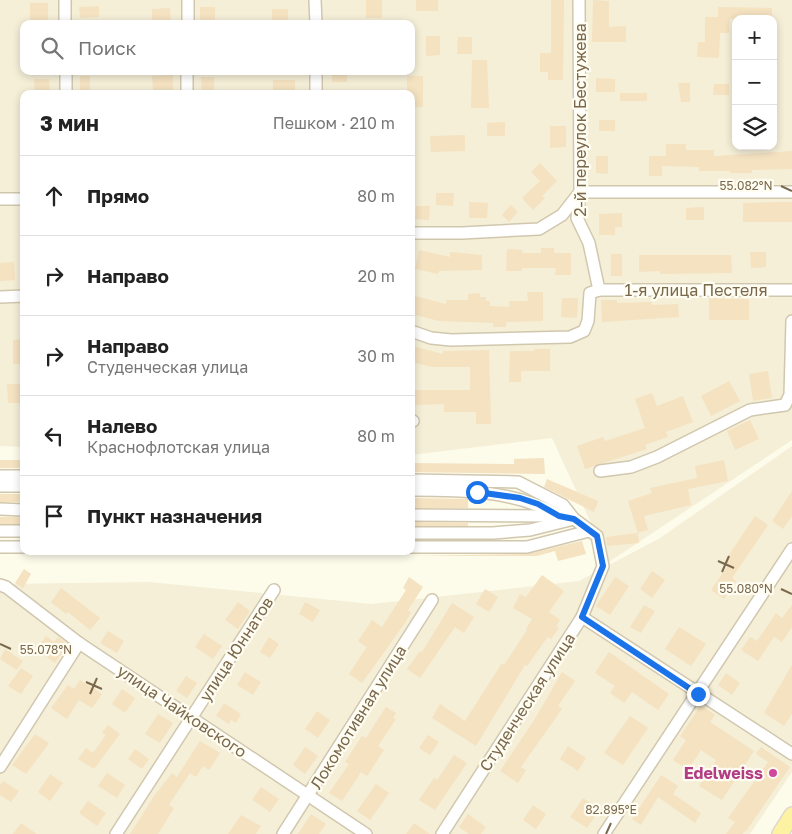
<!DOCTYPE html>
<html lang="ru">
<head>
<meta charset="utf-8">
<style>
  :root { --surface:#fff; --page:#f2f2f2; --text:#222; --muted:#767676; --line:#e0e0e0 }
  body { margin:0; font-family:"Golos Text",sans-serif; background:var(--page); color:var(--text) }
  .controls { position:absolute; right:15px; top:15px; display:grid; overflow:hidden; border-radius:10px; box-shadow:0 2px 8px #0003 }
  .controls button { width:45px; height:45px; display:grid; place-items:center; padding:0; border:0; border-bottom:1px solid var(--line); background:var(--surface); color:var(--text); font:25px sans-serif }
  .stop { position:absolute; width:15px; height:15px; margin:-11px; border:4px solid #1a73e8; border-radius:50%; background:#fff }
  .stop.end { background:#1a73e8; border-color:#fff; box-shadow:0 1px 5px #0008 }
  .list { margin:0; padding:0; list-style:none }
  h2 { display:flex; justify-content:space-between; align-items:center; height:65px; margin:0; padding:0 20px; font-size:21px }
  h2 small { font-size:16px; font-weight:400; color:var(--muted) }
  .list li { display:grid; grid-template-columns:32px 1fr auto; gap:15px; align-items:center; box-sizing:border-box; height:80px; padding:0 20px; border-top:1px solid var(--line) }
  .list b { display:block; font-size:19px; white-space:nowrap }
  .list p { margin:0; font-size:16px; white-space:nowrap; color:var(--muted) }
  .list em { font-size:16px; font-style:normal; color:var(--muted) }
  .icon { flex:none; width:28px; height:28px; fill:none; stroke:currentColor; stroke-width:2; stroke-linecap:round; stroke-linejoin:round }
  .map { position:relative; flex:none; width:792px; height:834px; overflow:hidden }
  .search { position:absolute; background:var(--surface); box-shadow:0 2px 8px #0003; left:20px; top:20px; width:395px; height:55px; display:flex; align-items:center; gap:12px; box-sizing:border-box; padding:0 18px; border-radius:10px; color:var(--muted); font-size:19px }
  .panel { position:absolute; background:var(--surface); box-shadow:0 2px 8px #0003; left:20px; top:90px; width:395px; height:465px; border-radius:10px }
  .map>svg:first-child { display:block }
</style>
</head>
<body>
<div class="map">
<svg width="792" height="834" viewBox="0 0 792 834">
  <rect width="100%" height="100%" fill="#fdfbea"/>
  <g fill="#f5efd8" fill-rule="evenodd">
    <path d="M0 0H792V440L609 562 552 438 411 455V94H24V447L0 446ZM736 19H773V146H736ZM24 24H411V71H24Z"/>
    <path d="M792 446V772L750 834H0V584L149 582 372 604 579 581 660 538Z"/>
  </g>
  <g fill="#f4e2c1">
    <rect x="366" y="0" width="16" height="18"/>
    <rect x="416" y="0" width="22" height="11"/>
    <path d="M551 0H564L563 80H548V72H540V53H551Z"/>
    <path d="M593 0 609 1V27L626 26V42H592Z"/>
    <rect x="30" y="3" width="18" height="17"/>
    <path d="M99 6V17L80 18 79 7Z"/>
    <rect x="200" y="7" width="15" height="17"/>
    <path d="M718 7 772 8V19H730L729 33H720L719 58 697 57 698 42H705V17H718Z"/>
    <path d="M170 8 171 24H152V9Z"/>
    <rect x="272" y="9" width="16" height="11"/>
    <path d="M426 36H440V55L426 56Z"/>
    <path d="M458 37H472V54H457Z"/>
    <path d="M472 60H487L489 108H471Z"/>
    <rect x="332" y="71" width="15" height="11"/>
    <path d="M173 75V90H153L152 76Z"/>
    <rect x="80" y="76" width="10" height="14"/>
    <path d="M407 76H423V107H411V94H407Z"/>
    <path d="M201 77H214V93H202Z"/>
    <path d="M596 78 615 79V92H596Z"/>
    <path d="M34 79H49L50 94H35Z"/>
    <rect x="273" y="80" width="22" height="14"/>
    <path d="M678 83H690V102H681Z"/>
    <path d="M714 84H729V95H713Z"/>
    <rect x="620" y="93" width="27" height="8"/>
    <rect x="599" y="120" width="16" height="11"/>
    <path d="M505 122V136H487V123Z"/>
    <path d="M550 126H566V147L550 148Z"/>
    <path d="M465 135V151L431 152 430 136Z"/>
    <path d="M666 144H686V150H714V156L792 151V169L752 170V173H730V171H699V167L662 166V176H649V156H666Z"/>
    <path d="M596 156H608V174L596 173Z"/>
    <path d="M540 163 557 181 542 196 545 198 533 210 522 198 540 181 531 172Z"/>
    <path d="M436 193H454L453 206 436 205Z"/>
    <path d="M469 202 488 203 487 218H469Z"/>
    <path d="M779 202H792V222H743V203Z"/>
    <path d="M511 205 518 212 509 222 502 215Z"/>
    <path d="M416 206H430L429 220 415 219Z"/>
    <path d="M704 207V220H686V208Z"/>
    <path d="M622 213V227H615V235H599V214Z"/>
    <path d="M541 248H554V253H571V275H555L556 268H522V271H506L507 249 522 250V253H541Z"/>
    <path d="M419 250 450 257V252L482 255V270L439 271 438 274 415 269Z"/>
    <path d="M750 252H766V267L751 268Z"/>
    <rect x="611" y="254" width="11" height="22"/>
    <path d="M639 255H731L732 273 660 274V271L639 272Z"/>
    <path d="M14 262 15 280 0 281V263Z"/>
    <path d="M527 292H543V321L506 322V327H493V323L439 321 411 314V295L446 304V300H468V294L480 293V297H486V301H490V306L509 307V301H528Z"/>
    <path d="M562 298H578L577 318 561 317Z"/>
    <path d="M709 298 749 299V320H709Z"/>
    <path d="M601 300H617V303L651 302 652 305 678 304 679 317 602 322Z"/>
    <path d="M24 339V364H13V340Z"/>
    <path d="M413 346 443 354V351L489 350 491 424H476V412H444V404L415 405 414 390H470V367H432L411 362Z"/>
    <path d="M534 349H550V371H521V382H509L510 351H534Z"/>
    <path d="M768 371 772 398 753 401 749 374Z"/>
    <path d="M729 381 740 401 711 416 701 396Z"/>
    <path d="M7 384H21V403H8Z"/>
    <path d="M652 393 657 406 683 396 693 422 666 432 668 437 645 445 647 449 585 469 577 446 603 437 605 441 645 428 635 399Z"/>
    <path d="M750 420 759 439 735 450 727 431Z"/>
    <path d="M544 458 545 474 411 472V463L514 464V459Z"/>
    <rect x="0" y="460" width="24" height="8"/>
    <path d="M724 460 728 481 688 489 691 505 644 516 648 530 638 533 628 501 652 493 650 488 697 478 695 466Z"/>
    <path d="M547 479 598 501 594 512 544 487Z"/>
    <path d="M792 491V516L783 529 772 521Z"/>
    <rect x="0" y="494" width="24" height="8"/>
    <path d="M411 498 468 499V508H411Z"/>
    <path d="M755 516 768 525 732 578 736 581 724 599 711 590 728 565 724 562Z"/>
    <rect x="0" y="517" width="24" height="7"/>
    <path d="M411 522 468 523V526H411Z"/>
    <path d="M638 533 639 543 607 546 606 537Z"/>
    <path d="M582 541 586 554 558 561 555 551 537 556H411L527 554Z"/>
    <path d="M24 569 31 574 23 588 15 583Z"/>
    <path d="M652 571 665 580 652 598 640 589Z"/>
    <path d="M542 575 564 591 549 612 560 620 556 626 559 628 551 639 548 637 544 642 527 666 525 665 476 746 432 718 440 704 465 721 502 663 504 665 527 630 526 629 532 619 513 608 520 594 526 597Z"/>
    <path d="M409 577 423 587 408 610 411 613 405 623 362 683 349 674 367 647 358 641 372 620 382 627 406 590 403 588Z"/>
    <path d="M615 577 629 586 610 615 596 606Z"/>
    <path d="M61 588 100 618 90 630 68 612 66 614 51 602Z"/>
    <path d="M485 589 498 597 489 612 476 604Z"/>
    <path d="M238 602 250 611 238 629 225 620Z"/>
    <path d="M305 602 320 610 313 622 299 614Z"/>
    <path d="M452 603 474 617 464 633 455 627 420 678 407 669 420 651 422 652Z"/>
    <path d="M644 605 655 611 641 633 630 627Z"/>
    <path d="M792 605V627L782 642 774 637 758 661 741 650 750 637 757 641 776 613 782 618Z"/>
    <path d="M679 627 706 644 691 666 665 649Z"/>
    <path d="M108 631 124 641 117 653 100 643Z"/>
    <path d="M204 634 222 646 213 659 195 647Z"/>
    <path d="M46 636 54 642 58 637 68 644 55 663 36 650Z"/>
    <path d="M269 637 279 644 270 658 260 652Z"/>
    <path d="M5 649 23 661 17 670 0 659Z"/>
    <path d="M609 652 669 694 658 710 632 692 624 703 610 693 615 686 595 673Z"/>
    <path d="M792 665V714L784 726 764 713Z"/>
    <path d="M21 668 33 676 21 694 8 686Z"/>
    <path d="M245 672 261 682 253 695 237 685Z"/>
    <path d="M562 672 575 681 558 706 562 709 521 767 526 770 518 783 500 771 533 722Z"/>
    <path d="M726 673 740 683 732 695 718 685Z"/>
    <path d="M186 676 197 683 187 698 176 691Z"/>
    <path d="M80 680 102 694 92 708 79 700 67 719 51 708 68 685 74 689Z"/>
    <path d="M122 689 135 698 125 713 112 704Z"/>
    <path d="M224 703 241 714 236 723 231 720 229 724 216 716Z"/>
    <path d="M701 705 715 715 710 722 754 751 722 800 699 786 716 760 701 750 688 770 673 760 686 740 680 736Z"/>
    <path d="M386 707 396 713 393 718 396 719 378 746 384 750 367 776 361 772 342 801 329 793 349 764 345 762 362 736 366 738Z"/>
    <path d="M317 711 330 720 318 738 305 729Z"/>
    <path d="M158 714 173 723 160 743 145 734Z"/>
    <path d="M630 716 648 728 623 765 604 753Z"/>
    <path d="M108 725 120 734 94 769 78 759 86 748 93 753 106 735 102 733Z"/>
    <path d="M35 734 49 743 26 774 12 765Z"/>
    <path d="M428 735 439 742 430 755 419 748Z"/>
    <path d="M200 741 220 753 209 770 203 766 196 777 190 773 169 805 174 808 158 834H130L154 796 172 773 177 777Z"/>
    <path d="M568 746 586 758 578 771 560 759Z"/>
    <path d="M305 747 318 756 305 774 293 765Z"/>
    <path d="M761 747 790 767 747 830 742 834H726L735 822 728 818 768 762 756 754Z"/>
    <path d="M135 749 149 759 142 769 128 759Z"/>
    <path d="M454 755 467 763 435 810 419 800 434 778 437 780Z"/>
    <path d="M107 773 125 785 117 798 98 786Z"/>
    <path d="M50 774 63 783 50 801 38 792Z"/>
    <path d="M661 775 678 786 673 794 701 813 695 823 658 797 641 825 632 819Z"/>
    <path d="M3 781 19 791 11 802 0 795V785Z"/>
    <path d="M376 784 389 793 370 820 357 811Z"/>
    <path d="M261 787 279 799 270 812 252 800Z"/>
    <path d="M583 798 600 809 587 828 570 817Z"/>
    <path d="M88 801 106 813 97 826 79 813Z"/>
    <path d="M533 805 546 814 536 829 523 820Z"/>
    <path d="M311 814 326 824 319 834H298Z"/>
    <path d="M468 814 486 827 481 834H469L459 827Z"/>
    <path d="M241 815 261 826 256 834H228Z"/>
    <path d="M21 823 37 834H13Z"/>
    <path d="M414 823 430 834H406Z"/>
  </g>
  <g fill="none" stroke-linecap="round" stroke-linejoin="round">
    <defs>
      <g id="minor">
        <path d="M65 0V24"/>
        <path d="M315 0 316 24"/>
        <path d="M188 24V0"/>
        <path d="M66 71V94"/>
        <path d="M187 71V94"/>
        <path d="M316 71V94"/>
        <path d="M0 199H24"/>
        <path d="M411 233H462L539 229 562 215 580 192H792"/>
        <path d="M599 290H792"/>
        <path d="M0 297 24 296"/>
        <path d="M411 331 431 338 451 340 570 337 584 331 588 321 590 293 599 290 589 243 577 218 580 192 579 0"/>
        <path d="M411 421H413"/>
        <path d="M600 471 631 467 657 457 750 410 785 405 790 395 792 321"/>
        <path d="M0 476H24"/>
        <path d="M411 480 518 482 563 505 574 519 597 536 603 566 582 617 442 834"/>
        <path d="M0 486H24"/>
        <path d="M411 490C461 490 514 490 558 515"/>
        <path d="M0 509 24 510"/>
        <path d="M411 515 559 516 569 518"/>
        <path d="M0 531H24"/>
        <path d="M411 533H493L530 530 574 519"/>
        <path d="M0 547H24"/>
        <path d="M411 547H527L589 531"/>
        <path d="M0 585 6 587 79 643 366 834"/>
        <path d="M582 617 792 754"/>
        <path d="M0 767 79 643"/>
        <path d="M116 834 274 590"/>
        <path d="M283 834 432 600"/>
        <path d="M604 834 792 549"/>
      </g>
      <path id="major" d="M780 834 792 815"/>
    </defs>
    <use href="#minor" stroke="#d1c7ae" stroke-width="14"/>
    <use href="#major" stroke="#dcd8d0" stroke-width="18"/>
    <use href="#minor" stroke="#fff" stroke-width="11"/>
    <use href="#major" stroke="#fdf2a2" stroke-width="15"/>
  </g>
  <g fill="none" stroke-linecap="round" stroke-linejoin="round">
    <path stroke="#1a73e8" stroke-width="6" d="M477 492 520 498 538 504 559 516 574 519 597 536 603 566 582 617 698 694"/>
  </g>
  <path fill="none" stroke="#7a684c" stroke-width="2" d="M781 186 792 191M718 561 734 568M722 572 729 556M781 589 792 594M0 644 11 649M86 682 102 689M90 694 97 678M606 834 611 823"/>
  <circle fill="#d1479c" stroke="#fffdf2" stroke-width="2" cx="773" cy="773" r="5"/>
  <g text-anchor="middle" dominant-baseline="central" stroke-width="4.5" stroke-linejoin="round" paint-order="stroke">
    <g font-size="16" fill="#7a684c" stroke="#fffdf2">
      <text transform="translate(580 120) rotate(-90)">2-й переулок Бестужева</text>
      <text x="696" y="290">1-я улица Пестеля</text>
      <text transform="translate(236 649) rotate(-57)">улица Юннатов</text>
      <text transform="translate(527 702) rotate(-57)">Студенческая улица</text>
      <text transform="translate(182 711) rotate(34)">улица Чайковского</text>
      <text transform="translate(358 717) rotate(-58)">Локомотивная улица</text>
    </g>
    <g font-size="16" font-weight="bold" fill="#b23c85" stroke="#fffdf2" text-anchor="end">
      <text x="763" y="773">Edelweiss</text>
    </g>
  </g>
  <g font-size="12" text-anchor="middle" fill="#7a684c" stroke="#fffdf2" stroke-width="4.5" stroke-linejoin="round" paint-order="stroke">
    <text x="746" y="190">55.082°N</text>
    <text x="746" y="593">55.080°N</text>
    <text x="46" y="654">55.078°N</text>
    <text x="611" y="814">82.895°E</text>
  </g>
</svg>
<div class="controls">
<button>+</button>
<button>−</button>
<button><svg class="icon" aria-label="layers" viewBox="0 0 24 24"><path d="M12 4l9 5-9 5-9-5zM3 14l9 5 9-5"/></svg></button>
</div>
<div class="stop" style="left:477px;top:492px"></div>
<div class="stop end" style="left:698px;top:694px"></div>
<div class="search"><svg class="icon" aria-label="search" viewBox="0 0 24 24"><circle cx="10" cy="10" r="6"/><path d="M15 15l6 6"/></svg>Поиск</div>
<section class="panel">
<h2>3 мин<small>Пешком · 210 m</small></h2>
<ul class="list">
<li><svg class="icon" aria-label="ahead" viewBox="0 0 24 24"><path d="M12 20V5M6 11l6-6 6 6"/></svg><div><b>Прямо</b></div><em>80 m</em></li>
<li><svg class="icon" aria-label="right" viewBox="0 0 24 24"><path d="M7 20v-9h11M14 6l5 5-5 5"/></svg><div><b>Направо</b></div><em>20 m</em></li>
<li><svg class="icon" aria-label="right" viewBox="0 0 24 24"><path d="M7 20v-9h11M14 6l5 5-5 5"/></svg><div><b>Направо</b><p>Студенческая улица</p></div><em>30 m</em></li>
<li><svg class="icon" aria-label="left" viewBox="0 0 24 24"><path d="M17 20v-9H6M10 6l-5 5 5 5"/></svg><div><b>Налево</b><p>Краснофлотская улица</p></div><em>80 m</em></li>
<li><svg class="icon" aria-label="arrive" viewBox="0 0 24 24"><path d="M6 21V4h12l-3 4 3 4H6"/></svg><div><b>Пункт назначения</b></div></li>
</ul>
</section>
</div>
</body>
</html>
